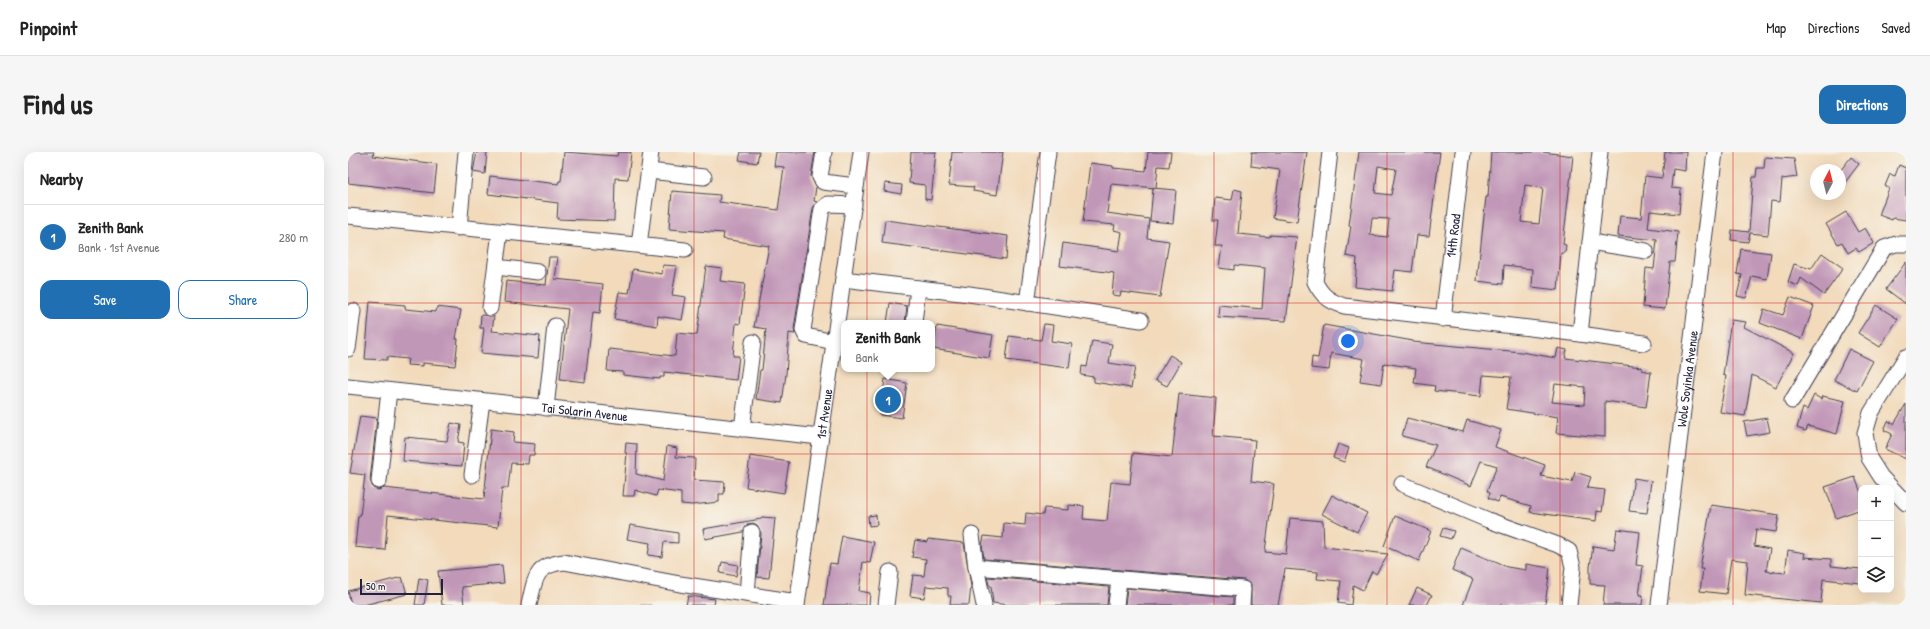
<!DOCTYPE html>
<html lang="en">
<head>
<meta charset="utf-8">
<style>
  :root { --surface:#fff; --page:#f6f6f6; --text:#222; --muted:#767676; --line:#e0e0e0; --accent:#1f6fb2 }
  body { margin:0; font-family:"Patrick Hand",sans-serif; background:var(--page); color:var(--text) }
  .controls { position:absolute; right:12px; bottom:12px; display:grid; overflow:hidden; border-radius:8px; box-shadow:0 4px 16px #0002 }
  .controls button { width:36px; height:36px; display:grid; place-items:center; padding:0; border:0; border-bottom:1px solid var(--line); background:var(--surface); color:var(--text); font:20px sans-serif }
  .compass { position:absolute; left:1462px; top:12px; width:36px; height:36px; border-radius:50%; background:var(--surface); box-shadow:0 4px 16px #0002; rotate:7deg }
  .scale { position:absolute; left:12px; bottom:10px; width:83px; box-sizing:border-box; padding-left:4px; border:2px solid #22223b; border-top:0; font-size:11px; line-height:14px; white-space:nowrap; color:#22223b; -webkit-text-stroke:3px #f7f3e8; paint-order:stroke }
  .you { position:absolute; left:1000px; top:189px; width:14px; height:14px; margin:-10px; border:3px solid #fff; border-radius:50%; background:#1a73e8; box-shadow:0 0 0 6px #1a73e833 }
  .badge { display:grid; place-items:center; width:26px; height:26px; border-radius:50%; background:var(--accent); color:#fff; font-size:13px; font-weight:700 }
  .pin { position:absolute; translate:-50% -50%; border:2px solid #fff; box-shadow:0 1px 4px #0006 }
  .popup { position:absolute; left:493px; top:168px; width:94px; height:52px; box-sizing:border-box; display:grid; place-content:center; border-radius:8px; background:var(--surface); filter:drop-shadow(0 1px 3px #0005); font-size:13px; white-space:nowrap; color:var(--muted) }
  .popup b { font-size:15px; color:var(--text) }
  .popup::after { content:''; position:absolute; left:50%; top:100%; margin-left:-8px; border:8px solid transparent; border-top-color:var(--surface) }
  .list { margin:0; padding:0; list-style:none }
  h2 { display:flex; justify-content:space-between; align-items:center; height:52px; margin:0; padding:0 16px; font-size:17px }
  h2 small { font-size:13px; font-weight:400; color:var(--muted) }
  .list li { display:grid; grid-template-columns:26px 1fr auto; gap:12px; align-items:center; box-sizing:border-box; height:64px; padding:0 16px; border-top:1px solid var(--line) }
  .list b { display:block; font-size:15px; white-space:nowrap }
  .list p { margin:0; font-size:13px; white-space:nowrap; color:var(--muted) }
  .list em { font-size:13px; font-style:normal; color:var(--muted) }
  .actions { display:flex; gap:8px; padding:12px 16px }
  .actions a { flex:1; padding:9px 0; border:1px solid var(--accent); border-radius:12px; text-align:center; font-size:14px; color:var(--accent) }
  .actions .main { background:var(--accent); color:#fff }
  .icon { flex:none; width:22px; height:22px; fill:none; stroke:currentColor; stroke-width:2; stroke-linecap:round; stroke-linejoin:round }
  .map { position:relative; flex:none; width:1558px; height:453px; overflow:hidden; border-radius:12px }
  header { display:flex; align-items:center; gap:24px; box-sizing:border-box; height:56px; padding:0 20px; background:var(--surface); border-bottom:1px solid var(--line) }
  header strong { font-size:19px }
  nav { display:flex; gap:22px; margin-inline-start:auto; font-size:14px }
  .intro { display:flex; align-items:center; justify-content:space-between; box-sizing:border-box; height:96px; padding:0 24px }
  h1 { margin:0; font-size:28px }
  .button { padding:10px 18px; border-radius:12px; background:var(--accent); color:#fff; font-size:14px; font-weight:700 }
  main { display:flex; gap:24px; padding:0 24px }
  aside { flex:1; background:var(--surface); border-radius:12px; box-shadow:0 4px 16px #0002 }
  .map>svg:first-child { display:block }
</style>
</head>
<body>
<header>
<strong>Pinpoint</strong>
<nav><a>Map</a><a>Directions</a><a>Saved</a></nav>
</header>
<div class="intro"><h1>Find us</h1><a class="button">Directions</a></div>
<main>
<aside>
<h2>Nearby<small></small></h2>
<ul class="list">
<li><span class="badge">1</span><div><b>Zenith Bank</b><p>Bank · 1st Avenue</p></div><em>280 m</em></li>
</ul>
<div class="actions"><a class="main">Save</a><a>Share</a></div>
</aside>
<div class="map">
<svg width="1558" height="453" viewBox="0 0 1558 453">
  <rect width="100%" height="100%" fill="#f7f3e8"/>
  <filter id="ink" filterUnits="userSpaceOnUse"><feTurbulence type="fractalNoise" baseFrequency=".025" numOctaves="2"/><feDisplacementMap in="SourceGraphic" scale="8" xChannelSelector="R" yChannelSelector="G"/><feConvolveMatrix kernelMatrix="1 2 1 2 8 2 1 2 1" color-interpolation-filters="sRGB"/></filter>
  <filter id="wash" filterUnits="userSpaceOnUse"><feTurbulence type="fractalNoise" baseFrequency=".012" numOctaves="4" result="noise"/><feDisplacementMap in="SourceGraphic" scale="16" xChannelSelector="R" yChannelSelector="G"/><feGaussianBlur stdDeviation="0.9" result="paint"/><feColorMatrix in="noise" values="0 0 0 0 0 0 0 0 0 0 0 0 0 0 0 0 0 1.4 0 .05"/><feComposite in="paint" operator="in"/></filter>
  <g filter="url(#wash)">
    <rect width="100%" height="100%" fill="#f2dabb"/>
    <g id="blocks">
      <g fill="#c197b8" fill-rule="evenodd">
        <path d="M0 0H26L25 4 89 12 86 41 0 31Z"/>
        <path d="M129 0H139L137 22 125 20Z"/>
        <path d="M216 0 269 4 270 0H283L280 27 267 26 266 69 209 67 210 51 140 42 142 24 210 32 211 29H213Z"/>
        <path d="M393 0H411L409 11 391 8Z"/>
        <path d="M428 0H467L463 24 468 35 466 49 469 50 465 56 446 177 447 182 441 181 438 222 434 251 408 247 412 218H414L418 177 406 175 421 94 375 87 376 81 321 77 324 39 372 43 371 50 430 58 436 15 426 14Z"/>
        <path d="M563 0H588L583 48 577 47V33L561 31Z"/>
        <path d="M604 0H655L649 43 625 39 626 35 601 33Z"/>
        <path d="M800 0H823L821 15 810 14 808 36 763 32 759 61 801 67 799 86 821 89 812 145 773 140 772 144 764 143 766 121 712 114 715 91 771 99 774 80 766 78 767 73 735 70 742 11 765 14V16L798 19Z"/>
        <path d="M904 0H959L949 70 925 66 932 18 903 14Z"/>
        <path d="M1011 0H1092L1081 84 1069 83 1064 120 1047 118 1044 139 1007 135 1009 106 998 104 1003 74 1001 73ZM1030 14 1048 17 1043 43 1027 41ZM1024 66 1041 67 1039 85 1022 83Z"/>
        <path d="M1143 0H1195L1225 4 1215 92 1218 93 1217 101H1213L1210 138 1184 135 1185 117 1173 116V115L1156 113 1155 132 1129 129 1138 45H1140ZM1177 33 1195 36 1191 72 1173 70Z"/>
        <path d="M1317 0H1338L1337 19 1325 17 1323 36 1333 37 1331 62 1302 59 1300 76 1330 80 1327 110H1322L1317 157 1295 155 1298 116 1306 117 1309 88 1270 84 1272 64 1293 66 1297 24 1314 26Z"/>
        <path d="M1417 5 1446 7 1449 25 1434 27 1432 50 1423 49 1420 83 1402 81 1400 90 1383 88 1384 78 1401 80 1405 25H1408L1409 16H1416Z"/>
        <path d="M1503 5 1511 12 1492 37V19Z"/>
        <path d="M1551 13 1558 16V68L1545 66 1544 68 1531 63 1541 36 1537 34 1542 22 1547 24Z"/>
        <path d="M537 31 554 33 553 42 536 39Z"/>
        <path d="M805 36 828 38 825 71 802 69Z"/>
        <path d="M886 37 894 39 890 82 922 85V83L949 85 938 169 870 165 871 153 914 157 917 116 886 113V118L871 116 874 94H867L870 68H865L867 46 884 48Z"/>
        <path d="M1498 60 1510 80 1517 76 1526 91 1511 100 1508 96 1500 101 1494 90 1490 92 1478 72Z"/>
        <path d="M537 68 660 84 658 107 534 91Z"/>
        <path d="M1393 97 1423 101 1419 127 1404 124 1398 146 1389 144 1394 123 1389 122Z"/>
        <path d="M1474 101 1495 116 1476 143 1453 126 1450 134 1440 130 1446 112 1463 117Z"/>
        <path d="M201 105H210L207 127 255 132 252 161 245 160 237 230 212 227 220 157 156 150 158 129 198 133Z"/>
        <path d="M1558 110V152L1538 137Z"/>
        <path d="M315 113 329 114 324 143 338 145 334 168 310 164 309 174 266 167 271 140 281 141 285 117 314 122Z"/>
        <path d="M358 114 374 116 372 129 397 132 392 172 388 171 385 204H391L388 228 316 220V225H312V227L275 223V220L259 219 261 197 327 204 329 181 349 183Z"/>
        <path d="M1442 145 1466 154 1454 187 1412 171 1416 157 1435 163Z"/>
        <path d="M22 150 57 153V157L88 160 89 155 113 158 108 187H110L107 214 75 211V214L59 213 60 207 39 205V208L17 207Z"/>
        <path d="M542 151 559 154 557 171H539Z"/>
        <path d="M1528 153 1550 167 1532 195 1510 181Z"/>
        <path d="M133 163 146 164 144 179 192 184 190 206 133 201 136 176H132Z"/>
        <path d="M1383 168 1398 170 1396 175 1446 201 1428 235 1404 223 1397 264 1372 260 1378 224 1375 223Z"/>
        <path d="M696 172 705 173 703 189 724 192 721 216 658 208 661 184 693 188Z"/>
        <path d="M976 173 1065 189V190L1173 200 1208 206 1210 196 1219 198 1217 206 1294 215V218L1303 220 1298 255 1257 249V285L1208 281 1210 265 1158 257 1163 225 1135 223 1133 244 1086 239 1087 234 1066 231 1068 216 1036 211 1033 232 1012 229 1016 207 983 201 981 218 963 216 964 205 970 206ZM1207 232 1237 235 1236 253 1204 250Z"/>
        <path d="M589 174 645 183 641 206 585 197Z"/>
        <path d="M744 189 764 192 761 211 787 215 783 236 746 230V225L733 223 734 214 739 215Z"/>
        <path d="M1501 197 1525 209 1509 239 1486 228Z"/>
        <path d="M822 203 833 210 819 234 807 228Z"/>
        <path d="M537 227 559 231 554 266 532 263Z"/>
        <path d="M831 242 868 246 865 284 907 288 903 329 926 332 917 400 938 402 942 366 975 369 976 395 1040 402 1028 422 1024 419 1015 438 1005 433 1003 453 990 451 993 429 969 427 970 420 937 417 930 453H903V433L896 428 636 407 634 393 636 384 655 386 656 371 677 373 678 361 695 363 696 356 720 358V353L736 354 735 367 759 369 763 330 782 332 785 301 824 305Z"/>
        <path d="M1466 243 1473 247 1474 244 1497 249 1489 282 1460 274 1458 279 1449 276 1455 256 1459 258Z"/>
        <path d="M1558 252V307L1537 297 1544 282 1536 278 1540 269 1546 272Z"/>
        <path d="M12 264 29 266 22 328 25 336 30 338 36 336 136 347 143 277 166 280 165 290 187 292 186 303H181L180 312 163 311 160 336H154L150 375 40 363 37 398 7 395 10 364H12L17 323 2 321Z"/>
        <path d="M1059 266 1115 280 1119 268 1153 278 1147 295 1197 313 1193 324 1224 330 1227 320 1243 325 1239 336 1257 338 1254 360 1249 359 1248 369 1182 360 1183 354 1152 345 1150 350 1140 346 1142 341 1139 339 1149 314 1133 309 1123 334 1078 315 1088 293 1054 284Z"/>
        <path d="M1419 266 1422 280 1399 284 1396 270Z"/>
        <path d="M103 271 113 273 110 290 116 291 114 314 55 309 57 285 99 289Z"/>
        <path d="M278 291 289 292 288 322 315 329 319 294 329 296 328 305 347 306 346 328 377 330 376 342H371V350L344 353 333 352V341L310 338 308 344 287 338 286 344H275L279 301H277Z"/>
        <path d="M990 292 1001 296 996 310 985 306Z"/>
        <path d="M402 304 441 310 436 341 398 335Z"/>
        <path d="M1507 325 1513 341V357L1488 366 1477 335Z"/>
        <path d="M1286 326 1303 329 1299 361 1281 359Z"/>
        <path d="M984 343 1019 361 1009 380 974 362Z"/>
        <path d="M1363 353 1431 363 1428 380 1408 377 1406 394 1422 397 1418 419 1437 421 1440 398 1457 401 1456 405 1483 407V414L1513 417 1512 431 1475 427 1473 451 1397 443 1400 409 1383 407 1378 442 1352 439 1355 417H1352Z"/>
        <path d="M528 363 529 373 521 374 520 364Z"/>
        <path d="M1047 364 1083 379 1071 409 1036 394Z"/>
        <path d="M414 365 427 366 421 426 409 425 413 381 409 373 405 371 400 372 395 380 357 387 355 377 413 367Z"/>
        <path d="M282 373 330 381V391L316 390 314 405 300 403 302 391 279 387Z"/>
        <path d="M1095 376 1106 379 1103 387 1092 384Z"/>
        <path d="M1269 377 1292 380 1288 413 1295 414 1291 443H1295L1294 453H1255L1257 433 1242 432V415L1245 394 1266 397Z"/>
        <path d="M494 384 526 390 522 411 515 410 511 439 522 441 521 453H476L482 411 489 412Z"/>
        <path d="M580 387 616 391 623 434 621 453H602L603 444H600V436L578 434 576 446 562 444 565 423 576 424 578 407 564 405 567 388 579 390Z"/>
        <path d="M1113 396 1159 415 1178 418V412L1202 416 1197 453H1115L1125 427 1104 418Z"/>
        <path d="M374 410 390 413 388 424 372 421Z"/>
        <path d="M154 413 156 431 114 435 116 453H94L90 419Z"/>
        <path d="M54 425 59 442 16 453H3L0 439Z"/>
        <path d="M639 425 761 435 759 453H661L645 451 643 434 641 433Z"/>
        <path d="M71 426 80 428 76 453H67Z"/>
        <path d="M779 436 885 445V453H777Z"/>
        <path d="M1069 436 1084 443 1079 453H1061Z"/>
        <path d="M340 444 367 447 366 453H338Z"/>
      </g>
    </g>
  </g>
  <g filter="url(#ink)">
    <use href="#blocks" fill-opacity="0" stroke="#413e4e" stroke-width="1"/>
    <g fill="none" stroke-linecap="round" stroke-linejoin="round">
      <path stroke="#c8b5a1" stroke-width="15" stroke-dasharray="15 8" stroke-linecap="butt" d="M296 453V452"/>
      <defs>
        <g id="minor">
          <path d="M476 0 472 25 475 30 508 34"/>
          <path d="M982 0 967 130C974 144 981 149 996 154L1232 182 1296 191"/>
          <path d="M301 19 356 25"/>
          <path d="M0 64 337 98"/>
          <path d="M111 76 118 0"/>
          <path d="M1242 90 1298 99"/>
          <path d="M291 93 303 0"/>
          <path d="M148 115 190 120"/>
          <path d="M495 127 621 142 793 168"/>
          <path d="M679 151 700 0"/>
          <path d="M142 156 152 80"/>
          <path id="s1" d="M1095 167 1115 0"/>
          <path d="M566 171 570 136"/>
          <path d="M1232 182 1252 0"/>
          <path d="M486 190 458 184 455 178 474 57 480 52 506 53"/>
          <path d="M0 197 5 159"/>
          <path d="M1558 205 1523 261 1517 281 1521 306 1533 325 1558 351"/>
          <path id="s2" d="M0 234 472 285"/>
          <path d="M1444 249 1536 96 1548 92H1558"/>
          <path d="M198 256 207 174"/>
          <path d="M394 277 405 190"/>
          <path d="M124 323 134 249"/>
          <path d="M31 329 41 239"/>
          <path d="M1054 332 1140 368 1210 393 1221 399 1225 415 1221 453"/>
          <path d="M624 383 628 415 636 453"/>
          <path d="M628 415 895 437 894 453"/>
          <path d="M399 442 404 380"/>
          <path d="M181 453C187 428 186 413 216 410L332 432 449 450"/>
          <path id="s3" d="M449 453 513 0"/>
          <path d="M538 453 542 420"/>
          <path d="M768 453 771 428"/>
          <path id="s4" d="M1311 453 1367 0"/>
        </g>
      </defs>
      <use href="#minor" stroke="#413e4e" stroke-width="17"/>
      <use href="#minor" stroke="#fff" stroke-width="15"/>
    </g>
  </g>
  <path fill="none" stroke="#d62828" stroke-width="1" stroke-opacity="0.55" d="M173 0V453M346 0V453M519 0V453M692 0V453M866 0V453M1039 0V453M1212 0V453M1385 0V453M0 151H1558M0 302H1558"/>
  <g text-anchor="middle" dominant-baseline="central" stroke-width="3.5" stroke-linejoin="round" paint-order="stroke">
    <g font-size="13" fill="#22223b" stroke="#f7f3e8">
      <text stroke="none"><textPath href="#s1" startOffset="84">14th Road</textPath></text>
      <text stroke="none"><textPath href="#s4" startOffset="228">Wole Soyinka Avenue</textPath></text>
      <text stroke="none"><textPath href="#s2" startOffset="238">Tai Solarin Avenue</textPath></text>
      <text stroke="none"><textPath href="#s3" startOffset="193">1st Avenue</textPath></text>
    </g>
  </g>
</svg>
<div class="controls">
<button>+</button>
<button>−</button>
<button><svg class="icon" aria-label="layers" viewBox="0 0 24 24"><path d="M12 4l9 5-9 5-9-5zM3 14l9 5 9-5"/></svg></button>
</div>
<svg class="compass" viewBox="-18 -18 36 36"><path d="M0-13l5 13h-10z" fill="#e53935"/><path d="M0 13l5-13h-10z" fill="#767676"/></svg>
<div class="scale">50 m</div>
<div class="you"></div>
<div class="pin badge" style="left:540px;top:248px">1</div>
<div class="popup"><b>Zenith Bank</b>Bank</div>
</div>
</main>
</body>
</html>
